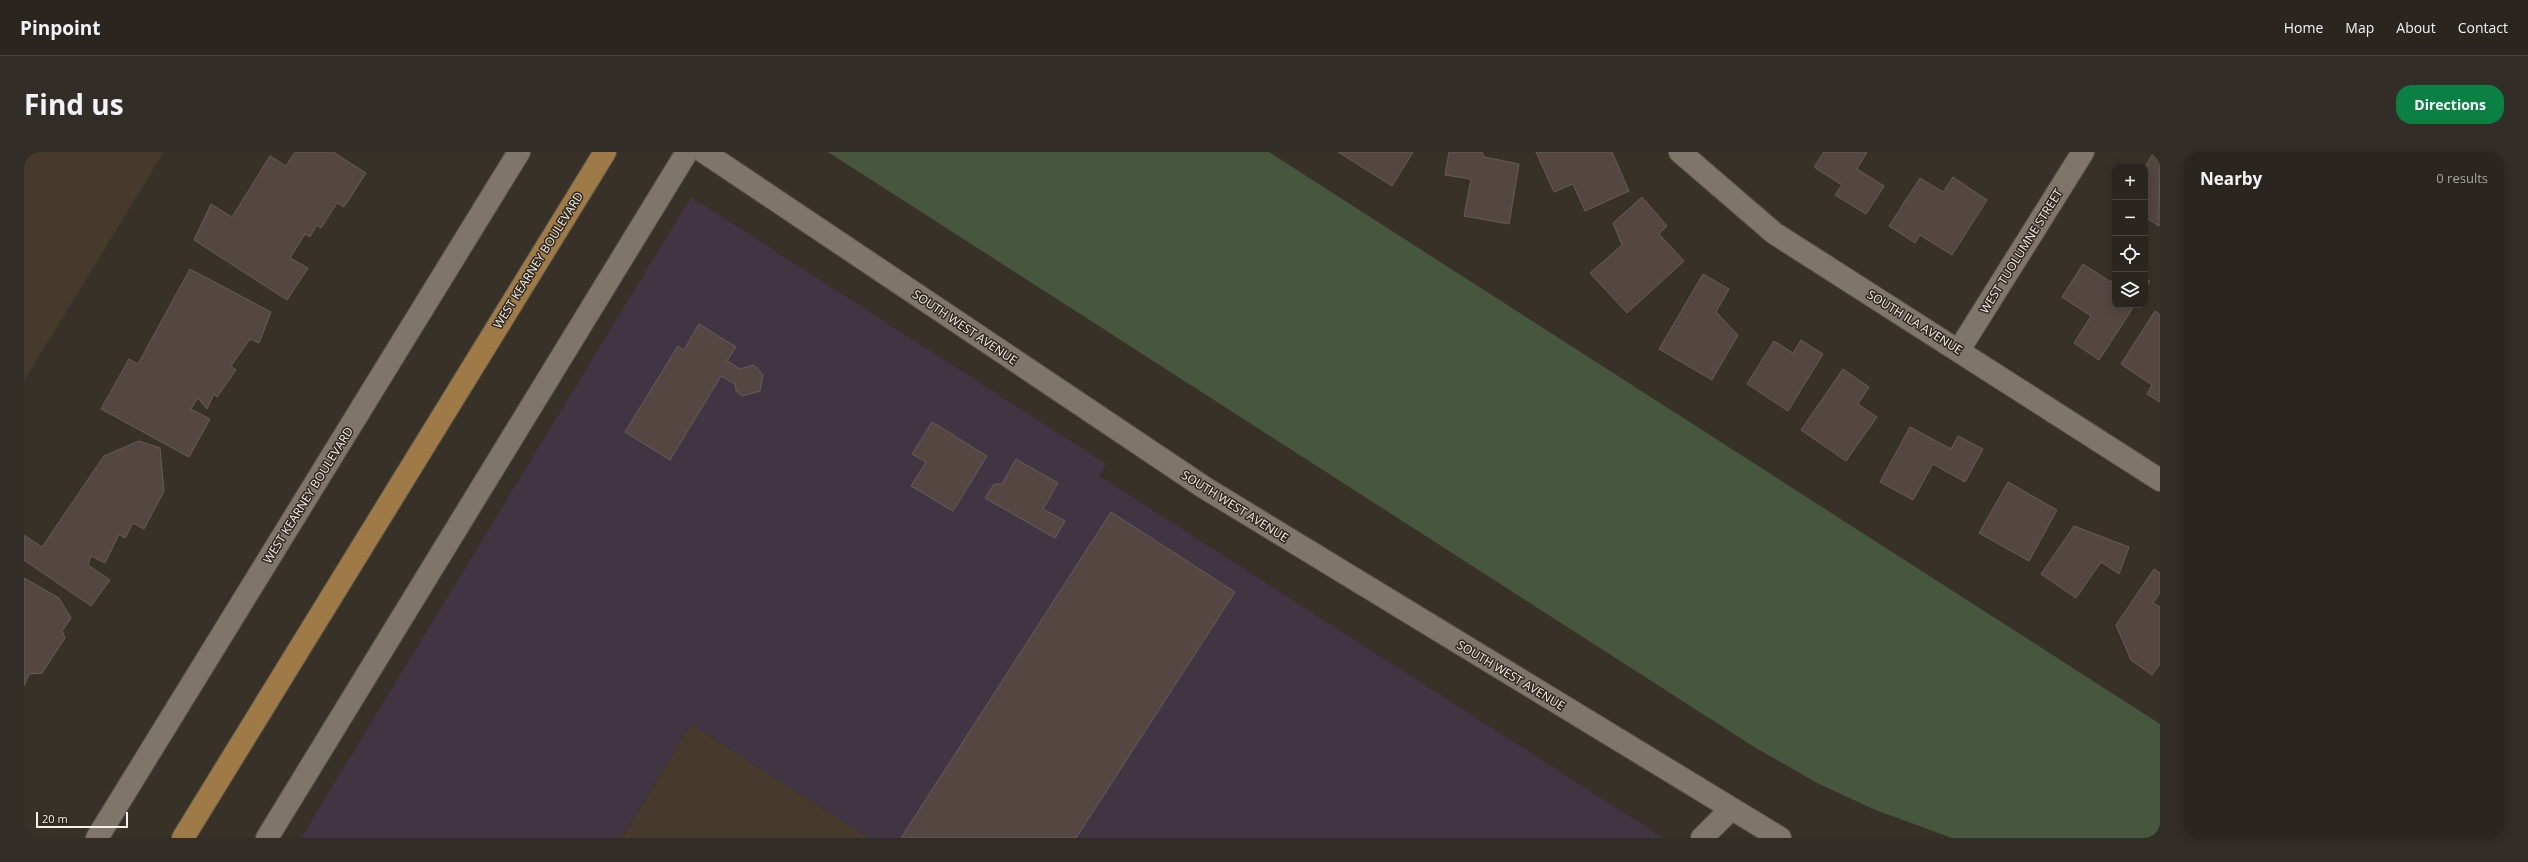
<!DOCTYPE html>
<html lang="en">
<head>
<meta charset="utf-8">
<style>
  :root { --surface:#2a251e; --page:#322d27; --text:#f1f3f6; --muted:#a5a5a4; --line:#46423c; --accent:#0b8043 }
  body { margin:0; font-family:"Open Sans",sans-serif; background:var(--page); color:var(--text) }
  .controls { position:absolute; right:12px; top:12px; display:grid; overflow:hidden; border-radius:8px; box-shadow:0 2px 10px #0003 }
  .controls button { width:36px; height:36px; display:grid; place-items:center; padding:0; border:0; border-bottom:1px solid var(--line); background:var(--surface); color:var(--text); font:20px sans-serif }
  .scale { position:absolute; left:12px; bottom:10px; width:92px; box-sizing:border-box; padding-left:4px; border:2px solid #f4efe9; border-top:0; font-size:11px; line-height:14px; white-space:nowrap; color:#f4efe9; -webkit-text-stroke:3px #2e271e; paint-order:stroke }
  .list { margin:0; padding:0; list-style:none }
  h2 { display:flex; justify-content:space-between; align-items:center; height:52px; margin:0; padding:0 16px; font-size:17px }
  h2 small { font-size:13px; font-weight:400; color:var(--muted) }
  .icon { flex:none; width:22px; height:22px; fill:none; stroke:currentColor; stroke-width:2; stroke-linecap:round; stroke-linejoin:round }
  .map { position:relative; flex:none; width:2136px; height:686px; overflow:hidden; border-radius:16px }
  header { display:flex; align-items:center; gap:24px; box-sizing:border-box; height:56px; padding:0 20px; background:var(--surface); border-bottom:1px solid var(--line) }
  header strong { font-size:19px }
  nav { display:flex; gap:22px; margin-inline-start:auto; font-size:14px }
  .intro { display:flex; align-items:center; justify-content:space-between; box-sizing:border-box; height:96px; padding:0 24px }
  h1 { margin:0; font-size:28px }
  .button { padding:10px 18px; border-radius:16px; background:var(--accent); color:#fff; font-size:14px; font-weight:700 }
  main { display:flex; gap:24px; padding:0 24px }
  aside { flex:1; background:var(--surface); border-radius:16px; box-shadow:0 2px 10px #0003 }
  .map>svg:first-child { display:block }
</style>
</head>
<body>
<header>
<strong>Pinpoint</strong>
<nav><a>Home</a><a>Map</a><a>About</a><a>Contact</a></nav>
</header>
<div class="intro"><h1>Find us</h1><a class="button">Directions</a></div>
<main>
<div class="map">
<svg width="2136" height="686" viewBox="0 0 2136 686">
  <rect width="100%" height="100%" fill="#383128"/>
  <g fill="#453a2b">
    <path d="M0 0H140L0 229Z"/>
    <path d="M667 572 845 686H598Z"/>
  </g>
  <path fill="#413544" d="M667 45 1082 312 1075 324 1639 686H845L667 572 597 686H277Z"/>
  <path fill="#46573d" d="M804 0H1245L2136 572V686H1928L1849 657 1793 631 1727 593Z"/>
  <g fill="#544742" stroke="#695c57">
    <path d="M271 0H309L342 21 320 55 313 51 297 76 293 73 286 85 281 82 266 106 284 116 263 148 170 88 187 52 208 65 246 4 262 14Z"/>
    <path d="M1314 0H1389L1368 34Z"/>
    <path d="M1425 0H1458L1460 5 1495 12 1485 72 1440 64 1447 27 1421 23Z"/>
    <path d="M1512 0H1588L1605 39 1561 59 1549 32 1530 40Z"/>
    <path d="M1800 0H1843L1833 17 1860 34 1842 62 1811 43 1818 33 1790 15Z"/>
    <path d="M2130 0H2136L2135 74 2121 65V15Z"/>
    <path d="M1929 25 1963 48 1928 103 1896 83 1891 91 1865 74 1896 26 1919 40Z"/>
    <path d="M1618 45 1643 74 1635 82 1660 109 1603 161 1566 121 1598 93 1589 71Z"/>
    <path d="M2059 112 2087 130 2091 124V153H2111L2075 208 2050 191 2067 164 2038 145Z"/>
    <path d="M166 117 247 160 235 191 226 187 207 214 212 218 193 245 190 242 183 257 174 246 167 257 186 267 165 305 77 257 105 207 114 212Z"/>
    <path d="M1679 122 1705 137 1692 160 1714 183 1688 228 1635 197Z"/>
    <path d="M2121 125 2126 129 2121 137Z"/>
    <path d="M2131 159 2136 163V250L2123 242 2128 233 2097 212Z"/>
    <path d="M675 172 712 195 703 209 716 217 730 213 739 223 736 239 718 244 712 239 711 232 697 224 646 308 601 280 654 194 660 198Z"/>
    <path d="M1777 188 1799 202 1764 259 1723 232 1750 189 1769 201Z"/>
    <path d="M1819 217 1845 235 1834 252 1853 265 1822 309 1777 278Z"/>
    <path d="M908 270 963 304 929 359 887 334 902 310 888 302Z"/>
    <path d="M1886 275 1927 297 1934 284 1959 297 1941 330 1909 312 1889 348 1856 330Z"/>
    <path d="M115 289 136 296 140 339 120 377 109 371 101 386 95 382 81 411 67 404 64 413 86 428 67 454 0 408V383L18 395 80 304Z"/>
    <path d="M992 307 1034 331 1019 357 1041 369 1031 386 961 346 970 332H978Z"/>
    <path d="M1984 330 2033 358 2005 409 1955 381Z"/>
    <path d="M1087 360 1211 440 1052 686H877Z"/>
    <path d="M2050 374 2105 395 2095 422 2077 410 2052 446 2017 422Z"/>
    <path d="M2130 417 2136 421V441L2129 451 2136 455V512L2128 523 2107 508 2092 473Z"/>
    <path d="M0 426 35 446 47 466 38 479 41 486 18 521 5 522 0 534Z"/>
  </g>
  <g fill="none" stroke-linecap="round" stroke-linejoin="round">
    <defs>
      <g id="minor">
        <path d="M680 0 1181 336 1756 686"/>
        <path d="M1656 0 1750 81 2136 328"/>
        <path d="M1935 198 2059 0"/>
        <path d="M73 686 495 0"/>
        <path d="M243 686 663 0"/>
        <path d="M1678 686 1707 657"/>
      </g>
      <path id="major" d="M159 686 581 0"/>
    </defs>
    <use href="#minor" stroke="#565148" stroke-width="24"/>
    <use href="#major" stroke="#565148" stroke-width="24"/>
    <use href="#minor" stroke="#7e766b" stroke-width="22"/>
    <use href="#major" stroke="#9d7a46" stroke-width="22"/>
  </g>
  <g text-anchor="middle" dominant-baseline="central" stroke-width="3" stroke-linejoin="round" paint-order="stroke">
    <g font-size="12" fill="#f4efe9" stroke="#2e271e">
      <text transform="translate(1997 99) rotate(-58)">WEST TUOLUMNE STREET</text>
      <text transform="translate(514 108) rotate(-58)">WEST KEARNEY BOULEVARD</text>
      <text transform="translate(1891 170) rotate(32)">SOUTH ILA AVENUE</text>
      <text transform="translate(941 175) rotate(34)">SOUTH WEST AVENUE</text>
      <text transform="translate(284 343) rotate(-58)">WEST KEARNEY BOULEVARD</text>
      <text transform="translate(1211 354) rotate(32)">SOUTH WEST AVENUE</text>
      <text transform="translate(1487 523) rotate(31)">SOUTH WEST AVENUE</text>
    </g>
  </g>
</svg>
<div class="controls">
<button>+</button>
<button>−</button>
<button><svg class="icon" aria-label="locate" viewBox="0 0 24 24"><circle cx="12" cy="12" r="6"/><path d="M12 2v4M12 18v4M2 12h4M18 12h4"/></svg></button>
<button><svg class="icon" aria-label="layers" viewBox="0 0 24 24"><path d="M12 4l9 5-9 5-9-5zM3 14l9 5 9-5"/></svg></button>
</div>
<div class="scale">20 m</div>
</div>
<aside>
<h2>Nearby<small>0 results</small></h2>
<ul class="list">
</ul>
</aside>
</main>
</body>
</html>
